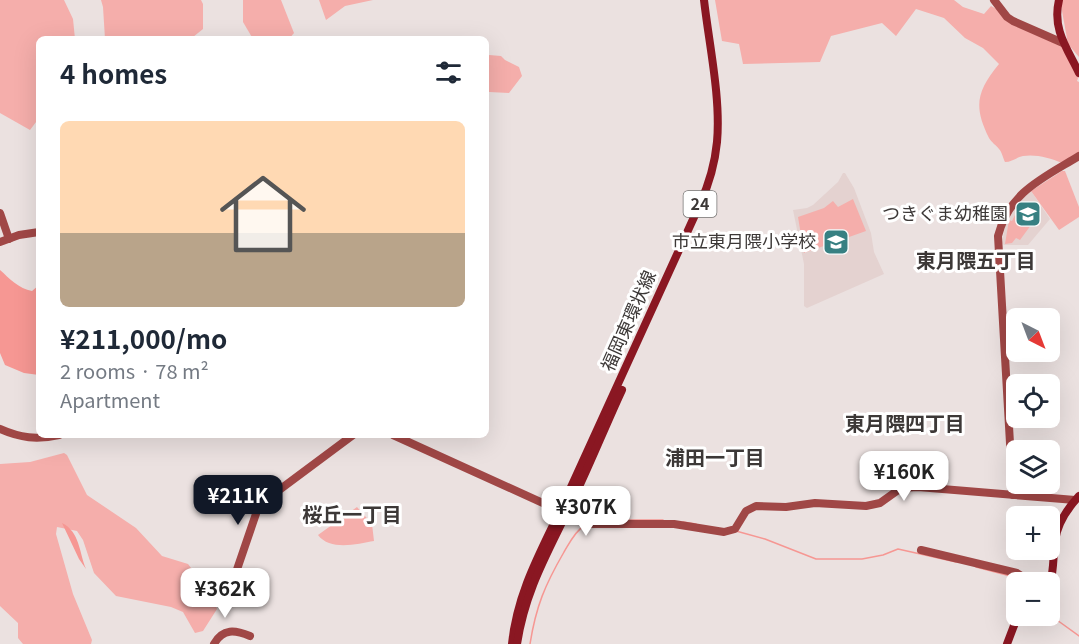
<!DOCTYPE html>
<html lang="en">
<head>
<meta charset="utf-8">
<style>
  body { margin:0; font-family:Georgia,"Noto Sans JP",serif; background:#f2f2f3; color:#1f2937; height:100vh; display:flex; flex-direction:column; font-size:22px; white-space:nowrap }
  * { box-sizing:border-box; margin:0 }
  p { font-size:20px; color:#747a83 }
  .icon { flex:none; width:33px; height:33px; fill:none; stroke:currentColor; stroke-width:2; stroke-linecap:round; stroke-linejoin:round }
  .map { position:relative; flex:1; overflow:hidden }
  .panel { position:absolute; left:36px; top:36px; width:453px; height:402px; display:flex; flex-direction:column; background:#fff; border-radius:9px; box-shadow:0 6px 24px #0002 }
  .panel>* { flex:none }
  .needle { width:39px; rotate:138deg }
  .controls { position:absolute; left:1006px; top:308px; display:grid; gap:12px }
  .controls a { display:grid; place-items:center; width:54px; height:54px; border-radius:9px; background:#fff; box-shadow:0 6px 24px #0002; font-size:30px }
  .price { position:absolute; translate:-50% -51px; padding:0 14px; border-radius:12px; background:#fff; color:#222; font-size:20px; line-height:39px; filter:drop-shadow(0 2px 3px #0008) }
  .price::after { content:''; position:absolute; left:50%; top:36px; width:18px; height:14px; margin-left:-9px; background:inherit; clip-path:polygon(0 0,100% 0,50% 100%) }
  .price.current { background:#111827; color:#fff }
  ul { padding:0; list-style:none }
  li { display:grid; align-content:center; gap:12px; height:318px; padding:0 24px }
  li span { display:grid; place-items:center; height:186px; border-radius:9px; color:#555 }
  li>.icon { margin-inline-start:auto }
  span .icon { width:108px; height:108px; fill:#fffc; stroke-width:1 }
  li b { font-size:26px }
  h2 { display:flex; justify-content:space-between; align-items:center; height:72px; padding:0 24px; font-size:26px }
  .map>svg:first-child { display:block }
  .built { fill:#e4d2d0 }
  .green { fill:#f5aeab }
  .water { fill:#f69793 }
  .lines { fill:none; stroke-linecap:round; stroke-linejoin:round }
  .stream { stroke:#f69793; stroke-width:1.5 }
  .secondary { stroke:#a04746; stroke-width:8 }
  .primary { stroke:#8a1722; stroke-width:8 }
  .labels { text-anchor:middle; stroke-width:6; stroke-linejoin:round; paint-order:stroke }
  .shield { fill:#fff; stroke:#767473; stroke-width:1.5 }
  .shield-label { font-size:16px; font-weight:bold; fill:#3c3837 }
  .poi-label { font-size:18px; fill:#3c3837; stroke:#fff; text-anchor:end }
  .street-label { font-size:18px; fill:#3c3837; stroke:#fff }
  .neighbourhood-label { font-size:20px; font-weight:bold; fill:#3c3837; stroke:#fff }
</style>
</head>
<body>
<div class="map">
<svg width="1079" height="644" viewBox="0 0 1079 644">
  <rect width="100%" height="100%" fill="#ebe1e0"/>
  <g class="built">
    <path d="M843,173H845L854,188L871,233L874,252L884,274L807,308L804,306V264L793,210L807,208L813,205L838,182Z"/>
    <path d="M1031,191L1050,219L1028,245H1004L1002,243L1006,221L1017,202Z"/>
  </g>
  <g class="green">
    <path d="M0,0H64L73,19L75,39H39V118L30,130L0,113Z"/>
    <path d="M101,0H201L203,4V29L193,37L194,39H105L103,7Z"/>
    <path d="M243,0H281L294,33L289,39H253L243,22Z"/>
    <path d="M319,0H373L345,6L326,20Z"/>
    <path d="M715,0H954L963,7L984,14L991,6L1069,48L1079,75L1077,81L1079,82V154L1062,163C1050,158 1036,154 1023,156C1017,157 1012,162 1005,162C1003,158 1002,152 999,149C996,145 992,143 989,138C973,106 977,91 999,64L983,48L965,38L944,18L916,9L896,36L882,23L831,36L820,62L743,64L739,44L722,41Z"/>
    <path d="M1060,0H1079V57L1068,44Z"/>
    <path d="M489,55L501,56L505,60L519,67L522,76L509,93L489,92L486,93V65Z"/>
    <path d="M1062,171H1065L1079,207V217L1059,230L1031,191Z"/>
    <path d="M853,199L866,231L804,253L798,217L824,208L833,201L838,207Z"/>
    <path d="M1015,215L1020,218L1022,216L1031,225L1020,240L1016,238L1012,243L1005,244L1009,220L1012,221Z"/>
    <path d="M1028,314V318H1017V334L1008,335L1004,315Z"/>
    <path d="M64,453L67,455L87,495L136,528L162,556L188,564L210,593L217,609L203,631L195,633L183,612L171,607L116,596L94,573L83,540L77,531L57,527L56,534L73,594L92,640L91,644H23L18,638V623L0,606V464L30,462Z"/>
    <path d="M357,507L372,524L374,541C357,544 330,551 318,535Z"/>
  </g>
  <g class="water">
    <path d="M0,270C9,278 19,289 32,291L39,285V375L24,373L5,365L0,353Z"/>
    <path d="M62,523C80,532 79,552 86,569L79,559Z"/>
  </g>
  <g class="lines">
    <g class="stream">
      <path d="M617,520H663"/>
      <path d="M683,522L696,524"/>
      <path d="M736,531L765,539L816,559H862L883,555L898,549L956,562"/>
      <path d="M976,567L1018,578"/>
      <path d="M1050,615L1079,636"/>
      <path d="M530,644C536,606 545,585 564,552C569,544 575,531 584,526"/>
    </g>
    <g class="secondary">
      <path d="M994,0L1007,17L1013,21L1063,43"/>
      <path d="M0,213L9,239"/>
      <path d="M0,242L19,235L39,232"/>
      <path d="M0,429C20,438 37,440 59,435"/>
      <path d="M393,435L589,524H674L724,532L735,529L746,511L756,506L786,507L815,503L866,506L880,503L901,488L918,487L1075,500"/>
      <path d="M1013,495L998,236C1009,192 1043,178 1079,156"/>
      <path d="M921,550L1017,573L1031,582"/>
      <path d="M231,587L259,505L353,435"/>
      <path d="M214,644C223,628 235,630 250,636"/>
    </g>
    <g class="primary">
      <path d="M1059,0C1052,29 1067,48 1079,73"/>
      <path d="M1050,584C1054,570 1053,556 1055,541C1057,524 1067,509 1079,496"/>
      <path d="M512,644C518,585 548,540 571,487C614,392 657,298 700,204C709,184 715,163 717,142C721,98 709,44 704,0"/>
      <path d="M517,644C525,591 547,554 569,508C588,469 604,429 622,390"/>
      <path d="M1007,644L1015,623L1021,615"/>
    </g>
  </g>
  <defs>
    <g id="school-square" transform="scale(1.35)"><rect x="-9" y="-9" width="18" height="18" rx="4" fill="#378082" stroke="#fff"/><path d="M0-5L7-2L0 1L-7-2ZM-4 1L0 2.5L4 1V4Q0 6-4 4Z" fill="#fff"/></g>
  </defs>
  <g fill-rule="evenodd">
    <use href="#school-square" x="1028" y="214"/>
    <use href="#school-square" x="836" y="242"/>
  </g>
  <g class="labels">
    <rect class="shield" x="683.5" y="191" width="33" height="26" rx="4.5"/>
    <g class="shield-label">
      <text x="700" y="210">24</text>
    </g>
    <g class="poi-label">
      <text x="1008" y="220">つきぐま幼稚園</text>
      <text x="816" y="248">市立東月隈小学校</text>
    </g>
    <g class="street-label">
      <text transform="translate(629 321) rotate(-66)" y="6">福岡東環状線</text>
    </g>
    <g class="neighbourhood-label">
      <text x="976" y="268">東月隈五丁目</text>
      <text x="905" y="431">東月隈四丁目</text>
      <text x="715" y="465">浦田一丁目</text>
      <text x="352" y="522">桜丘一丁目</text>
    </g>
  </g>
</svg>
<div class="controls">
<a><svg class="needle" viewBox="-14 -14 28 28"><path d="M0-13l5 13h-10z" fill="#e53935"/><path d="M0 13l5-13h-10z" fill="#747a83"/></svg></a>
<a><svg class="icon" aria-label="locate" viewBox="0 0 24 24"><circle cx="12" cy="12" r="6"/><path d="M12 2v4M12 18v4M2 12h4M18 12h4"/></svg></a>
<a><svg class="icon" aria-label="layers" viewBox="0 0 24 24"><path d="M12 4l9 5-9 5-9-5zM3 14l9 5 9-5"/></svg></a>
<a>+</a>
<a>−</a>
</div>
<b class="price" style="left:904px;top:502px">¥160K</b>
<b class="price current" style="left:238px;top:526px">¥211K</b>
<b class="price" style="left:586px;top:537px">¥307K</b>
<b class="price" style="left:225px;top:619px">¥362K</b>
<section class="panel">
<h2>4 homes<svg class="icon" aria-label="filters" viewBox="0 0 24 24"><path d="M4 7h16M4 17h16"/><circle cx="9" cy="7" r="2"/><circle cx="15" cy="17" r="2"/></svg></h2>
<ul>
<li><span style="background:linear-gradient(#ffd9b3 60%,#b9a48a 0)"><svg class="icon" aria-label="home" viewBox="0 0 24 24"><path d="M3 11l9-7 9 7M6 9v11h12V9"/></svg></span><div><b>¥211,000/mo</b><p>2 rooms · 78 m²</p><p>Apartment</p></div></li>
</ul>
</section>
</div>
</body>
</html>
